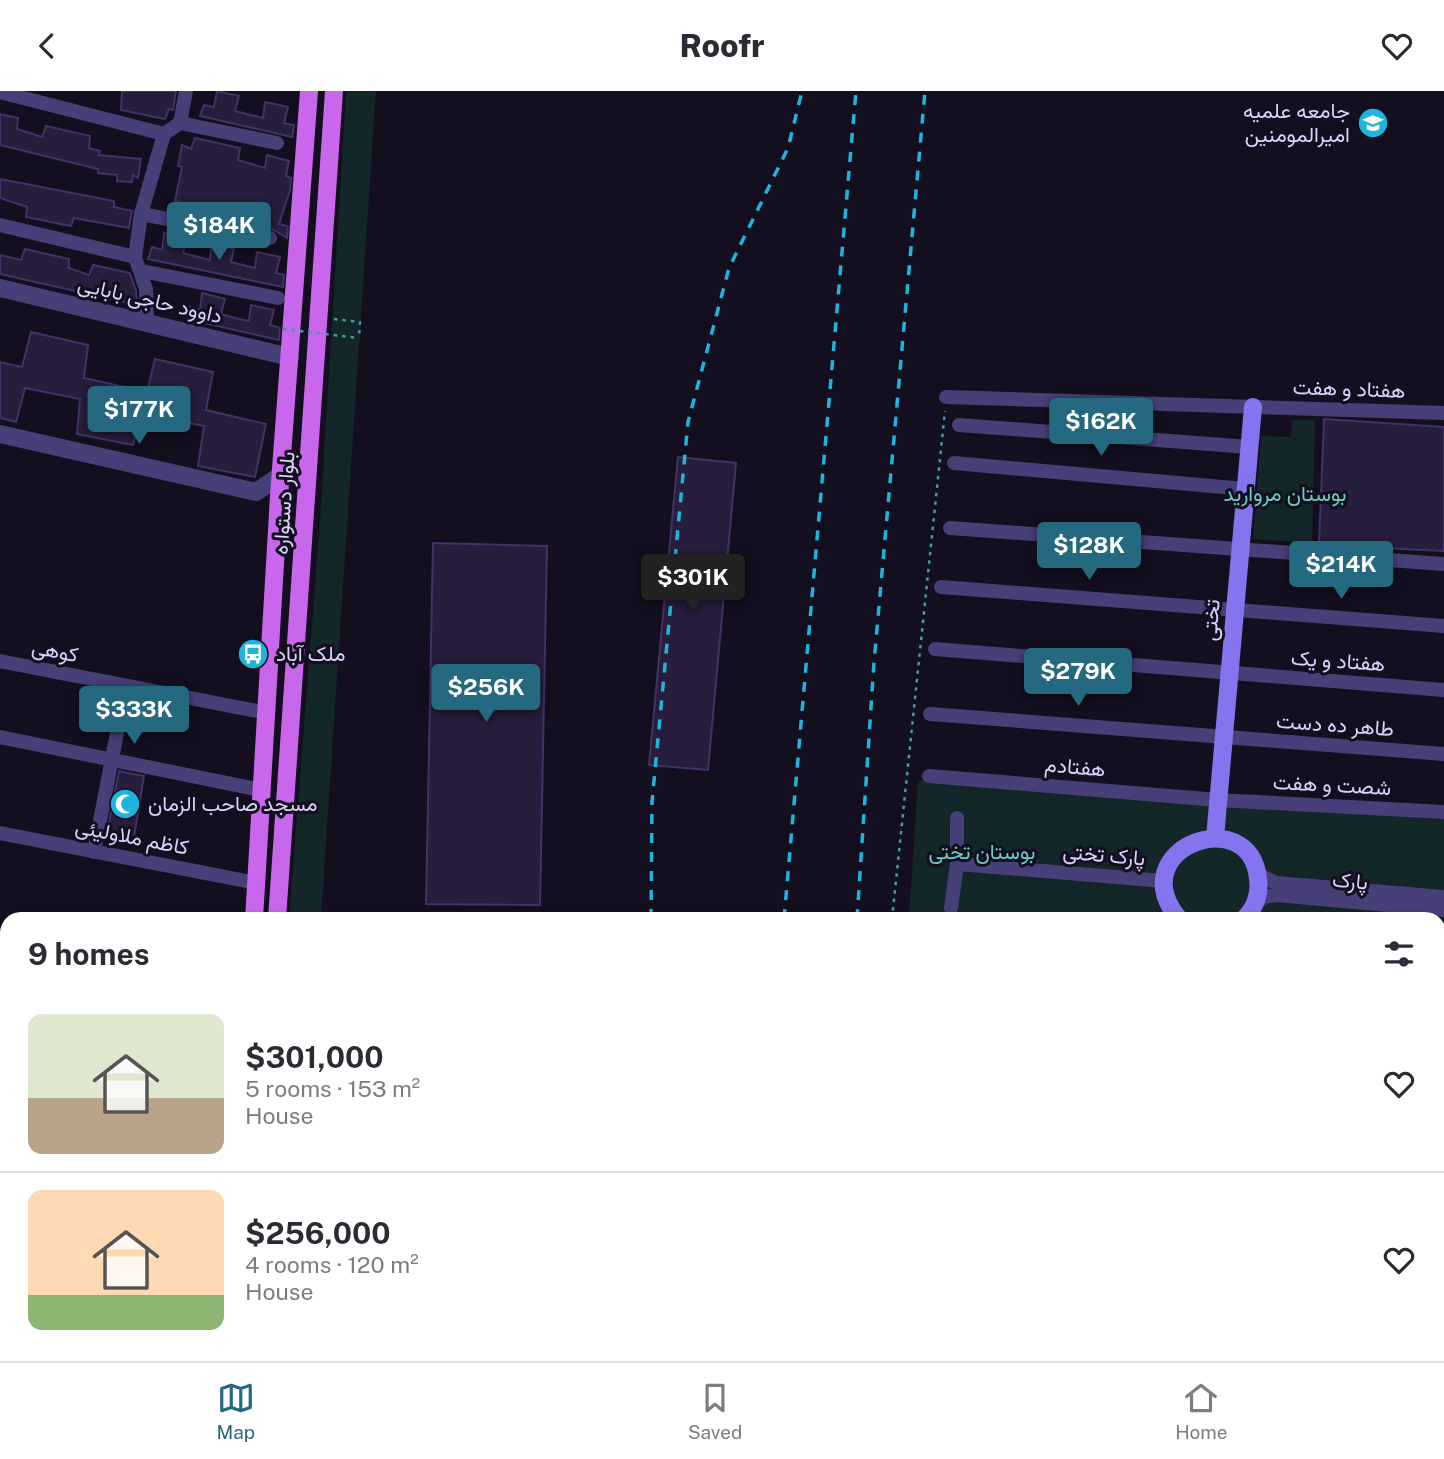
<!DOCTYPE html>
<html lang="en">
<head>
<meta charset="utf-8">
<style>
  body { margin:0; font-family:"Public Sans",Vazirmatn,sans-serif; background:#f2f2f3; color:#2b2b33; height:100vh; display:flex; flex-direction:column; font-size:26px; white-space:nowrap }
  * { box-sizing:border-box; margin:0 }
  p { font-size:23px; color:#7c7c81 }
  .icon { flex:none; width:38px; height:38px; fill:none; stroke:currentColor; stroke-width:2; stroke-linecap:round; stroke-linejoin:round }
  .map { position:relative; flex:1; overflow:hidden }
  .details { position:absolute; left:0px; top:821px; width:1446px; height:450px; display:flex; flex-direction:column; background:#fff; border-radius:21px 21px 0 0; box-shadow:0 2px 5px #0004 }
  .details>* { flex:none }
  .price { position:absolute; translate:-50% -60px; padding:0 16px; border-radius:7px; background:#24697f; color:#fff; font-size:23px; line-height:46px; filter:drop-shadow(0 2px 4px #0008) }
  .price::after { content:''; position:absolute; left:50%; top:42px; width:21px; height:16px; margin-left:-10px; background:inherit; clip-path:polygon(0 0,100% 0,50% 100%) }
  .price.active { background:#222; color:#fff }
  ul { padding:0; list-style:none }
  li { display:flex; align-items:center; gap:21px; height:175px; padding:0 28px }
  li+li { border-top:2px solid #e1e1e2 }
  li span { display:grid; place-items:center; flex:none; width:196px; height:140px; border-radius:14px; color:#555 }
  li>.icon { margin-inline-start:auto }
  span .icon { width:84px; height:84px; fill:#fffc; stroke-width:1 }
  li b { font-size:30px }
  h2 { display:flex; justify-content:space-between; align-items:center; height:84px; padding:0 28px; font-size:30px }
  header { display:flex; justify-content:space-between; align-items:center; height:91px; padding:0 28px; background:#fff; font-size:32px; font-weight:800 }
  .menu { display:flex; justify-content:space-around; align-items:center; height:98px; border-top:2px solid #e1e1e2; background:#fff; font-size:19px; color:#7c7c81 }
  .menu a { display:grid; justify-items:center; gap:4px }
  .menu .active { color:#24697f }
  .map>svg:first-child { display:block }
  .green { fill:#132628 }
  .building { fill:#271d3d; stroke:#423266; stroke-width:2 }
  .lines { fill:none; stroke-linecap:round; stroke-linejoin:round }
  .path { stroke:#3c9fa4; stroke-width:2.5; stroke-dasharray:3.5 5; stroke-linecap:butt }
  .minor { stroke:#473f78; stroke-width:14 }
  .tertiary { stroke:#473f78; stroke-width:18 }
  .secondary { stroke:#8474ee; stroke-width:18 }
  .primary { stroke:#c866ec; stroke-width:18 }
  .rail { stroke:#1bb5dd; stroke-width:3.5; stroke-dasharray:10 9; stroke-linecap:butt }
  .path-bridge { stroke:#3c9fa4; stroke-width:2.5; stroke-dasharray:3.5 5; stroke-linecap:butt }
  .labels { text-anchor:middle; stroke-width:6; stroke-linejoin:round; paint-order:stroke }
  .poi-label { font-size:21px; fill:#dad2fa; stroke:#130f1e; text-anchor:start }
  .street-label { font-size:21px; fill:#dad2fa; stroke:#130f1e }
  .park-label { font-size:21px; fill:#67d0c1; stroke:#130f1e }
</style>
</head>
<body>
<header><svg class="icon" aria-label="back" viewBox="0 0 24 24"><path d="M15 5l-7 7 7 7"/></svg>Roofr<svg class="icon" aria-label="heart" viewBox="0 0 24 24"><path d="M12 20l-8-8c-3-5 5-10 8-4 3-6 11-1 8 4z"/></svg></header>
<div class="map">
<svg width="1444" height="1270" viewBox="0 0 1444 1270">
  <rect width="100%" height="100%" fill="#130f1e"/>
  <g class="green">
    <path d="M346,0H376L321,828H289L320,430Z"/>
    <path d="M1292,329H1315L1312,452L1253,448L1261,345L1291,346Z"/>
    <path d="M918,689L1444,727V887H1439L1438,828H909Z"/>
    <path d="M1438,966H1444V1034L1439,1033Z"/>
    <path d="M1439,1226L1444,1227V1270H1365L1366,1264H1438Z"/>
  </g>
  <g class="building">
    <path d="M122,0H176L173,19L169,18L165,28L121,19Z"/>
    <path d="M217,0L239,5L235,20L263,27L265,11L288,16L284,32L294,34L292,46L200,25L204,14L214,16Z"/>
    <path d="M0,23L18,27L17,38L42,46L46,35L90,45L89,57L100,60L99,64L141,68L138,87L133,84L132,91L117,90V84L98,82V78L0,54Z"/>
    <path d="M195,47L240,57L238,69L265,77L267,64L289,70L286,85L291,87L290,99L279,133L288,135L287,147L272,138L186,122V113L175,110L182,76L178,75L182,54L191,58Z"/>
    <path d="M0,88L114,110V116L132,120L129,137L74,127L71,135L26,126L27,116L0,107Z"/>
    <path d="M164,142L186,148L183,162L210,169L211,153L234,158L231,171L255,177L257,161L280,166L276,182L284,184L283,196L148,168L152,156L162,159Z"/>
    <path d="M25,158L69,168V177L89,184L93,174L130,182L136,200L137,214L0,183V164L21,169Z"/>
    <path d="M202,202L225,208L221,223L239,228L249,230L251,214L274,219L270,234L280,237L279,249L186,228L190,216L200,219Z"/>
    <path d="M31,241L88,254L84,287L147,301L155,268L213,281L206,319L266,333L255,386L198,375L204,335L142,322L133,354L77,343L80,308L25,297L16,331L0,327V271L22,276Z"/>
    <path d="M1324,328L1444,336V460L1319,454Z"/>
    <path d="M678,366L736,372L708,679L649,674Z"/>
    <path d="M433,452L547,455L540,814L426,813Z"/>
    <path d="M119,680L144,685L133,752L106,748Z"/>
  </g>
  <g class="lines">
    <g class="path">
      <path d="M334,228L360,231L359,247"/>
      <path d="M892,828L945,320"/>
      <path d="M0,1228H7"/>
      <path d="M852,1270L853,1264"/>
    </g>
    <g class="minor">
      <path d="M0,1L164,43"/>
      <path d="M180,32L277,52"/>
      <path d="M141,123L270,147"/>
      <path d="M0,134L135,166"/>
      <path d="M142,180L278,207"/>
      <path d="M147,231L146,198L135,166L141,123L164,43L180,32L186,0"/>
      <path d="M946,306L1444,322"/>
      <path d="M959,334L1249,356"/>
      <path d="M954,372L1245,398"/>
      <path d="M950,437L1444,473"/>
      <path d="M941,496L1444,535"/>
      <path d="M935,558L1444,599"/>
      <path d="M0,570L267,622"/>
      <path d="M930,623L1444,663"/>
      <path d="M0,646L261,699"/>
      <path d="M929,685L1218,709L1444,721"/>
      <path d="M0,742L256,792"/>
      <path d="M94,761L126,595"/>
      <path d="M957,773L1164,790"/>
      <path d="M1258,783L1276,792L1444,806"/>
      <path d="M1255,812L1265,806L1276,804L1444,819"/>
      <path d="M951,817L957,773V727"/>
      <path d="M1438,897L1444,898"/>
      <path d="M0,941L7,942"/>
      <path d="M1438,960L1444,961"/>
      <path d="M0,999H7"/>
      <path d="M1438,1040L1444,1041"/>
      <path d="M0,1068H7"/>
      <path d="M1438,1087H1444"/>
      <path d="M0,1129H7"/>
      <path d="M1438,1149H1444"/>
      <path d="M0,1179L7,1180"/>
      <path d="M1438,1210H1444"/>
      <path d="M7,1264V1268L51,1270"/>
      <path d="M1289,1264L1358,1269"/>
    </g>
    <g class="tertiary">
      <path d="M0,197L290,266"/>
      <path d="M0,343L256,401L281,384"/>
      <path d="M0,851L7,853"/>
      <path d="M0,874L7,876"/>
    </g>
    <g class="secondary">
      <path d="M1215,747L1253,316"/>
      <path d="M1179,828C1120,757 1251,710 1258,788C1260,803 1255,817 1244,828"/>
      <path d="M1169,1270L1170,1264"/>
    </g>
    <g class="primary">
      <path d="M254,828L279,405L309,0"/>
      <path d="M277,828L334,0"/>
      <path d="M224,1270L225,1264"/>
      <path d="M249,1270L250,1264"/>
    </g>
    <g class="rail">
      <path d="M651,828L652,711L688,331L729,177L788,57L802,0"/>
      <path d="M784,828L856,0"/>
      <path d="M857,828L874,571L925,0"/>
      <path d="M735,1264L736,1270"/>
      <path d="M754,1270V1264"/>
      <path d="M822,1270L823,1264"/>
    </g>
    <path class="path-bridge" d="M283,238L359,247"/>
  </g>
  <defs>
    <g id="university-disc" transform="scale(1.575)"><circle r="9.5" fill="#1bb5dd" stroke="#130f1e"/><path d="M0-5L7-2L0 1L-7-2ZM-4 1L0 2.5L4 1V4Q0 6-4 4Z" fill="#fff"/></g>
    <g id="bus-disc" transform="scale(1.575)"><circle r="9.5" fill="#1bb5dd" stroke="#130f1e"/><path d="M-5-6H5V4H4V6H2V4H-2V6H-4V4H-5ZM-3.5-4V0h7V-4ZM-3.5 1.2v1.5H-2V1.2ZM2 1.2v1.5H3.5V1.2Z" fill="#fff"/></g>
    <g id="mosque-disc" transform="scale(1.575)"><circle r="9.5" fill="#1bb5dd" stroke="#130f1e"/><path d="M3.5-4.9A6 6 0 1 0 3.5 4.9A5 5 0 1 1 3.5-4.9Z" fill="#fff"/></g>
  </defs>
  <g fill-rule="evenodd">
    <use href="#university-disc" x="1373" y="32"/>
    <use href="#bus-disc" x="253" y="563"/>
    <use href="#mosque-disc" x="125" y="713"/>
  </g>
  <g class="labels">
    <g class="poi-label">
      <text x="1350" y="27" text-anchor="end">جامعه علمیه<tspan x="1350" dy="24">امیرالمومنین</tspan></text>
      <text x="276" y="570">ملک آباد</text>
      <text x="148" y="720">مسجد صاحب الزمان</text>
    </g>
    <g class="street-label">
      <text transform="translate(150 209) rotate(13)" y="7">داوود حاجی بابایی</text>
      <text transform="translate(1349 298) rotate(2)" y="7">هفتاد و هفت</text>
      <text transform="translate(284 412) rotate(-86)" y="7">بلوار دستواره</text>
      <text transform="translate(1211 529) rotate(-85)" y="7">تختی</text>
      <text transform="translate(55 560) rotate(11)" y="7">کوهی</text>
      <text transform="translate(1338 570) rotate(4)" y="7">هفتاد و یک</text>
      <text transform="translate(1335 634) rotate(4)" y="7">طاهر ده دست</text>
      <text transform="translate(1075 676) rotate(5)" y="7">هفتادم</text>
      <text transform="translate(1332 694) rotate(3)" y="7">شصت و هفت</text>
      <text transform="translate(132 746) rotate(11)" y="7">کاظم ملاولیئی</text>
      <text transform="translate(1104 764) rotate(5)" y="7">پارک تختی</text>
      <text transform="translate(1350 790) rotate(5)" y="7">پارک</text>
    </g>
    <g class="park-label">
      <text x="1285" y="410">بوستان مروارید</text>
      <text x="982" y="768">بوستان تختی</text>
    </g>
  </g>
</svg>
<b class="price" style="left:219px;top:171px">$184K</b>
<b class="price" style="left:139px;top:355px">$177K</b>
<b class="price" style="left:1101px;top:367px">$162K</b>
<b class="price" style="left:1089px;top:491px">$128K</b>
<b class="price" style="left:1341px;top:510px">$214K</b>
<b class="price active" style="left:693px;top:523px">$301K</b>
<b class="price" style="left:1078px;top:617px">$279K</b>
<b class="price" style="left:486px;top:633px">$256K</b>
<b class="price" style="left:134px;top:655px">$333K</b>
<section class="details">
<h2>9 homes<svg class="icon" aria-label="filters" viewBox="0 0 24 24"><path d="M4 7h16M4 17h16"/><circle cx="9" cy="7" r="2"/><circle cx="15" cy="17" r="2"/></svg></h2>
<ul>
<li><span style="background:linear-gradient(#dfe7d0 60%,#b9a48a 0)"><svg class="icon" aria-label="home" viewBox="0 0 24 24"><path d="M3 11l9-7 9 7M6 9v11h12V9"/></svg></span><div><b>$301,000</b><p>5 rooms · 153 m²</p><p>House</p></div><svg class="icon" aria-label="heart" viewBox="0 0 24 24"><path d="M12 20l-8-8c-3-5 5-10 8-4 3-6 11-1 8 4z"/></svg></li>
<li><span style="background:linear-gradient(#ffd9b3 75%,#8fb573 0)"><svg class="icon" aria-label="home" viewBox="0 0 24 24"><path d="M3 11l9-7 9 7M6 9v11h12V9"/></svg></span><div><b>$256,000</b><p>4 rooms · 120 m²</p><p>House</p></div><svg class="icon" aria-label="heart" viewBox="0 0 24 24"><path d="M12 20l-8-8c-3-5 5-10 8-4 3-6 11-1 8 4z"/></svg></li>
</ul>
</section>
</div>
<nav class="menu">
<a class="active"><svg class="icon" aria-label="map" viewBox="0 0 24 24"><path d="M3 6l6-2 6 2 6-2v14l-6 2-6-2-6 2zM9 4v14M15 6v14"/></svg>Map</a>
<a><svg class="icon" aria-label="saved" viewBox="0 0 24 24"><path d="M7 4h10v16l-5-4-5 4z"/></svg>Saved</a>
<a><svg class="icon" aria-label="home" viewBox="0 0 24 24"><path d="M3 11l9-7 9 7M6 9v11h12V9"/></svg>Home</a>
</nav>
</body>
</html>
